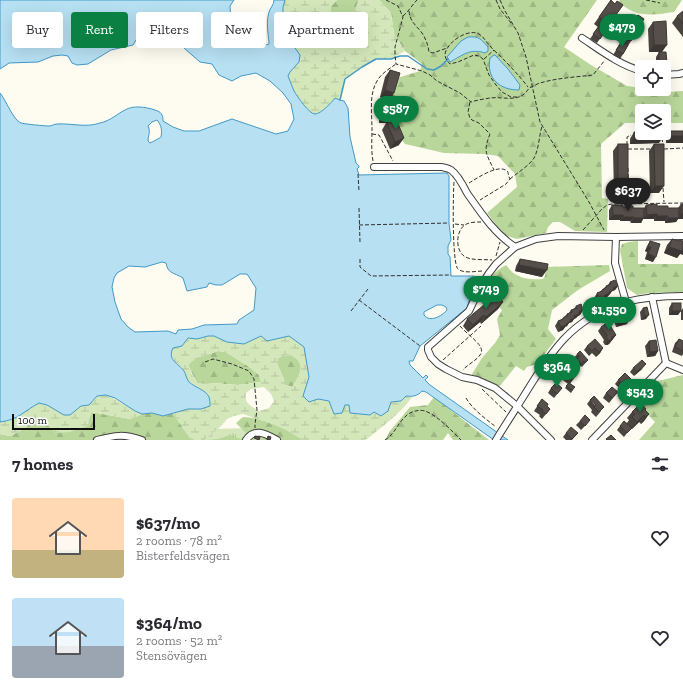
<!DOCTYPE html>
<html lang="en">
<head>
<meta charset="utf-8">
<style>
  body { margin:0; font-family:"Zilla Slab",serif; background:#f7f7f7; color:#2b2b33; height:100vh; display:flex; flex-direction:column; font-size:15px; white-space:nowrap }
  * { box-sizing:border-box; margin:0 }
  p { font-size:13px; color:#7c7c81 }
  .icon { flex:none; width:22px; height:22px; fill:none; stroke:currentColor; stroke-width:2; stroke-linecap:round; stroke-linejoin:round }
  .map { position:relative; height:440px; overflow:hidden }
  .drawer { display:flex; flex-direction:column; background:#fff; flex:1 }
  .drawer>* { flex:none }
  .top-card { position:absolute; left:12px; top:12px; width:400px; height:36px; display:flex; gap:8px }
  .fabs { position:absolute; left:635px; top:60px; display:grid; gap:8px }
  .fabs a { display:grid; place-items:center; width:36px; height:36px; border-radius:4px; background:#fff; box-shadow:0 4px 16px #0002; font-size:20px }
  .scale { position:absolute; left:12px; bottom:10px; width:83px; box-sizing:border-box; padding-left:4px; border:2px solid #0e0e0e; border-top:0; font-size:11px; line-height:14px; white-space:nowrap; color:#0e0e0e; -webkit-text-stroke:3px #fff; paint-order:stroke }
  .price { position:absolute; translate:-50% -34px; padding:0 9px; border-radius:14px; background:#0b8043; color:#fff; font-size:13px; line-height:26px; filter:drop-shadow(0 1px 2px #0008) }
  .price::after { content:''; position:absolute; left:50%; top:24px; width:12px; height:9px; margin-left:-6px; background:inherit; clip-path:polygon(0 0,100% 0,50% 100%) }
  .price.on { background:#222; color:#fff }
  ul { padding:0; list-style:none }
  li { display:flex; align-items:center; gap:12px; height:100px; padding:0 12px }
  li span { display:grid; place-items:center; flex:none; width:112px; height:80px; border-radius:4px; color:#555 }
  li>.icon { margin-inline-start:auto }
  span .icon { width:48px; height:48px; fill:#fffc; stroke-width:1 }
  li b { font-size:17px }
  h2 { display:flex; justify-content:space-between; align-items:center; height:48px; padding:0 12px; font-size:17px }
  .chip { padding:0 14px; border-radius:4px; background:#fff; box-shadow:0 4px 16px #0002; font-size:14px; line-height:36px }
  .chip.on { background:#0b8043; color:#fff }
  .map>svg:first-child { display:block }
  .grass { fill:url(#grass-tufts) }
  .forest { fill:url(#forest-firs); fill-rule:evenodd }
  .wetland { fill:url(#wetland-marsh); fill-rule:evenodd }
  .water { fill:#b7e0f3; stroke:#4299c7; fill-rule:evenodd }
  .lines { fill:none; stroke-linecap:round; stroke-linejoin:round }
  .stream { stroke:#4299c7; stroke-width:1.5 }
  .minor-casing { stroke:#414141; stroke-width:8 }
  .path { stroke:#303030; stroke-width:1; stroke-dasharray:4 2; stroke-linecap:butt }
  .minor { stroke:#fff; stroke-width:6 }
  .wall { fill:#4a4440 }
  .shaded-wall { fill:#3c3734 }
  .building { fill:#564f4b; stroke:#3c3734 }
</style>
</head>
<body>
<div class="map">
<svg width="683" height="440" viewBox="0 0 683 440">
  <defs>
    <pattern id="grass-tufts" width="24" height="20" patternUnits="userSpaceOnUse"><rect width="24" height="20" fill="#d4e7bb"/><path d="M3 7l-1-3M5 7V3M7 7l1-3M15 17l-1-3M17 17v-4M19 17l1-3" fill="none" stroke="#b5c5a0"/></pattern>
    <pattern id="forest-firs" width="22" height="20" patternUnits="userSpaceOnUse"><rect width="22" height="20" fill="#b9d79b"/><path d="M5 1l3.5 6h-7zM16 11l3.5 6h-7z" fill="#9eb784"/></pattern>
    <pattern id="wetland-marsh" width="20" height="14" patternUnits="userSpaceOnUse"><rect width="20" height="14" fill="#d4e7bb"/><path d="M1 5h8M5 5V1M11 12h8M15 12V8" fill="none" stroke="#b5c5a0"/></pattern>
  </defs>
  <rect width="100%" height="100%" fill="#fefbf0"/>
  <path class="grass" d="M249,428L282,440H89L107,432Z"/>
  <g class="forest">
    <path d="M337,0H359L355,10L343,20L333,18L331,13V6Z"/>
    <path d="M378,0H597L564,47L591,65L627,86L642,88V89H649L666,92L683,91V123H664V111H642V123H625L601,144L602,198L608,199L607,232L575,231L560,222H553L548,227L546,233L517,239L504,235L487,213L517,187L515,174L498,156L485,154L444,153L405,144L396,132L392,119L390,101L397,78L420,71L422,64L405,51L394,34L391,13L380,1ZM488,47L485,53C470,48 463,55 450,62L447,57L454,50Z"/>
    <path d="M620,0H682L674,12C660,14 646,17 632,11C627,9 623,5 618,2Z"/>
    <path d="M638,241V264H683V292L650,293L637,295L627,288L620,250L622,244L629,242Z"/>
    <path d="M506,265C509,268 511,272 515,274C522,279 535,280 543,279L545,276L546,267L609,265L610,271L578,290L552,310L548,329L556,339L537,364L527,367L524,371L516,366L499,387L485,380L473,378L472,374L482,358L495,343L500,335L497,319L502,310L484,292C487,278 494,272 506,265Z"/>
    <path d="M218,351L226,352L251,368L259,375L261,382L238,385L212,383H197L188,365L197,357L203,356Z"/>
    <path d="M291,355C308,364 299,375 293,387L285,385V381L278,366V358L283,356Z"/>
    <path d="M683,375V440H639L655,422L636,403L658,381Z"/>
    <path d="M434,397L489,440H453L448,433L443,440H385L390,431L410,407L428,405Z"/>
    <path d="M91,412L131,419L142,414L152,413L163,416L172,413L175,416L189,437L195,440H0V434L10,436L24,429L36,419L44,421L56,433L89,419Z"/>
    <path d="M243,417C264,418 285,428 303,440H207L218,439L230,435L241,439L246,433L236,423Z"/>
  </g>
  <g class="wetland">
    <path d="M285,0H337L331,6V13L333,18L343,20L355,10L359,0H378L380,1L391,13L394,34L405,51L391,59H376L362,67L345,79L340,100L335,98C332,102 321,114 315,114C309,114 297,96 294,91C292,86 290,81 288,76L290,72L294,68L290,42C283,39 283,36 285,29L280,24L283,19V7Z"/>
    <path d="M208,336H214L227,342L244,344L261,336L267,341L289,336L304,347L309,377L303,396L349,405L374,412L388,411L391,402L401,401L406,396L412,397C400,414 383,426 367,439L364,440H303L283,428L243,414L234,416L227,419L220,427L204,440H195L189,437L175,416L172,413L188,409H201L199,388C194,385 189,383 187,378C185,376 185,374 184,372C180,363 166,360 173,348L182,346L188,338L197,339ZM218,351L226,352L251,368L259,375L261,382L238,385L212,383H197L192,374L188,365L197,357L203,356ZM291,355C308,364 299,375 292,387L285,385V381L278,366V358L283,356ZM264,387L271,394L274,401L269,408L259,411C251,406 244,404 246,393L251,389Z"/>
    <path d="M106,395C119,400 129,409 142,414L131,419L92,412L89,419L88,426L70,432L56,433L44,421L36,419L24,429L10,436L0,434V422L9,421L39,403L47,405L64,415H70L81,406L89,405L97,396Z"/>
  </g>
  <g class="water">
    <path d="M0,0H234L230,6L231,22L241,35L244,38L254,41C259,49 261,46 269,44V42C268,32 266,23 269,12C270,8 274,5 274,0H285L283,7V19L280,24L285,29L286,31L284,34L286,40L293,45L300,55L299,62L290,72L288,76C290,81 292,86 294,91C297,96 309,114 315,114C321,114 332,102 335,98L340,100L344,101L348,108L350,137L356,163L359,166V167L357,169L359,175L447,173L449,176V223L451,240L448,246V254L450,257L451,276H474L475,281L467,308L420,346L413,361H409L410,365L423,378L426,375L428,377L425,380L430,385L508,440H494L426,392L422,391C418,396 412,397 406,396L401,401L391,402L388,411L381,416L374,412L370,415L350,413L349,405H345L342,413L334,414L329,401L318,399L309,402L303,396L309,377L304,347L289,336L267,341L261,336L244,344L227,342L214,336H208L197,339L188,338L182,346L173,348C167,360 178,363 184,371C186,374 186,378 189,382C194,387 206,390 209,397C210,399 210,404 210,406L201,409H188L163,416L152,413L142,414L135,411L115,398L106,395L97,396L89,405L81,406L70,415H64L47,405L39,403C24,411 18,420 0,422V93C6,100 13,120 21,123C24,124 45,126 49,126C52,126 54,124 57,124C71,123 86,128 100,123C110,121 117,114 125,110C133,105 146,107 155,110C161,112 163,114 163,121L173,127L184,131H199L232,119L276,134L288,131L294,119L291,104L283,93L270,81L256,73L241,76L232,81L219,75L212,64L200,62L185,49L173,30L165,24L148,25L138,37L133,45L111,50L88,64L77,65L72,63L68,56L62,55L53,56L38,62L9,63L0,69ZM157,120C162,126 162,131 161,137C160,138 152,142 150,143L148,141C148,135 151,132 148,126L152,122ZM162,262L166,263C168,274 173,272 183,278L187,291L207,287L209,283L216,285H222L240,274H247L256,288L254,310L239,320L237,324L204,325L192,329L178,330L176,334L168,331L135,332L128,327L121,319L115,302L112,287L114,278L117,273L129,266L145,267ZM437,305H442L446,307L447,310C442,316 430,323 424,315V312Z"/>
    <path d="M468,37C479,36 481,39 488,47V51L485,53C470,48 463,55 450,62L447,57L461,41Z"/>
    <path d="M494,55H495L508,69L520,85L519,90C500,90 486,79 490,58Z"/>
  </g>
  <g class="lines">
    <path class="stream" d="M340,100L345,79L362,67L376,59H391L400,56H408L427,69L434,70L441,66L448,59"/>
    <g class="minor-casing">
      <g id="minor">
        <path d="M582,38C600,50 621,66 642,71"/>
        <path d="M664,75L679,74L683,73"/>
        <path d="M374,167H442C445,168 448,168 451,170C458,175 463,185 467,193C481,213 494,233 515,247"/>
        <path d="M652,297L666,363"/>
        <path d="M626,302L615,263L616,237L683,236"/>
        <path d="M666,363L683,370"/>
        <path d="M97,440C115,435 124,434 142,440"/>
        <path d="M246,440C255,427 266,434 277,440"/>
        <path d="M496,440C507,422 519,404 530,386C540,370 551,353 564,339C580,322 603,308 626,302C645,297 664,296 683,296"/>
        <path d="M551,440L517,406L495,388L477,380L462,377L446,369L438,364L431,357L428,350V347L469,311L482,284L489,273L496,264L515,247L536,239L558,236L616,237"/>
        <path d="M592,440L666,363"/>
      </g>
    </g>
    <g class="path">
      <path d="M386,0L398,6L403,17L395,47V55L396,64L422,71L430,75L437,81L460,93L471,102C477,100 484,99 490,98C504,96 520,104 529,88C533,87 536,84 540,83C557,78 576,77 593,75L605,60"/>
      <path d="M496,0L500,9L511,23"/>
      <path d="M500,0L505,11L518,33L526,57L540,122L589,202L604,230"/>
      <path d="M646,0L660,3"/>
      <path d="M409,11C410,22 416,25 422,33C426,39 428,45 429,52L433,53L447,48"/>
      <path d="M403,16C409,11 412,5 417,0"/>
      <path d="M484,59L494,50"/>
      <path d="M517,97H511L502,92L496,85L489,75L483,59L479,56L474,55L458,62L450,64C447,61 445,58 445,54C447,42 468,28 479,34C484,37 486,42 490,46C494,51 501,56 505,61C513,69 521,78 528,87"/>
      <path d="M470,102L468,112L470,118L472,120L479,123L490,134C483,152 486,153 494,170"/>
      <path d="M372,134L379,135L393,161"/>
      <path d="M662,138L663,145"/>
      <path d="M627,145V137L631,135"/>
      <path d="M628,149H651"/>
      <path d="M664,149L683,148"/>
      <path d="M373,161C371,151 372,139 372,129C372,114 369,96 376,83C380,74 389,69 396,64"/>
      <path d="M628,168L629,203"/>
      <path d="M358,174L359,191"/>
      <path d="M510,179C517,173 530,165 534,158C539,149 539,136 542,126"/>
      <path d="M454,182C453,194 452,264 458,269C464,274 476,271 483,271"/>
      <path d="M469,183C476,179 500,162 508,172C508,173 509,178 510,179L506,184L480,200"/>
      <path d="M663,188L664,202"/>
      <path d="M359,208L360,242"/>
      <path d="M481,222C476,222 469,222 465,225C456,230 455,250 464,256C471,261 483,259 492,260"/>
      <path d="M455,224L464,225"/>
      <path d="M359,225L449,223"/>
      <path d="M583,230L602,209L607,205L612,204L683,203"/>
      <path d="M496,256L500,242"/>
      <path d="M360,259V267L371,276L451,275"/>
      <path d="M359,300L420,346"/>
      <path d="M351,311L368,289"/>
      <path d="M460,326C465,332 476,340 480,346C482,349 482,353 480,355C476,361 468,364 463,370"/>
      <path d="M443,360L481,326"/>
      <path d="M205,362L213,359L232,364L249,371L254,379L257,410L255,424V428"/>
      <path d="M482,389L506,412"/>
      <path d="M466,398C473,410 486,419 496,427"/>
      <path d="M385,440C395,434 397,424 405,417C409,412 418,409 425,411C437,415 452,431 461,440"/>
    </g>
    <use href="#minor" class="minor"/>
  </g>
  <g class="wall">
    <path d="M611,0L615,4L623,5L597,43L590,39L598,27L594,24Z"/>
    <path d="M683,11V37L672,23L677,16Z"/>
    <path d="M631,15V41L620,59L613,55L621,42L616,40L627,22Z"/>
    <path d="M653,22L662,52H649L648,29Z"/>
    <path d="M659,52L667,63L664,67H656V57Z"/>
    <path d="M390,70L392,96L390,121L399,145L390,149L382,130L386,123H379V103L383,98L380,97L385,77Z"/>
    <path d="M670,131H683L666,143V138Z"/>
    <path d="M634,132L659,143L630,144V139Z"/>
    <path d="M618,144L628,186L623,193H614L613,151Z"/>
    <path d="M654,144L659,193H650L649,151Z"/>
    <path d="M681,204L683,219H678L676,222L665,223V221H654V219H643L641,223H631L630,221H620V220H609V210L612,205L633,208H644L646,205L668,208H678Z"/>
    <path d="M672,239L680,254L677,258L664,253L667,245Z"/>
    <path d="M650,241L653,262L645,259L647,252L645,251L647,246Z"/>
    <path d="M520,259L542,277L515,271L516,266Z"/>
    <path d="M610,282L618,286L615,290L612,291L610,294L606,298L603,299L602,302L597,304L594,298L597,293L600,292L606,286L608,285Z"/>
    <path d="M503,302L498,309L481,324L480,322L468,332L463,326L467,319Z"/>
    <path d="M672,303L678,315H669V308Z"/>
    <path d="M576,306L583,310L580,315L578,316L576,318L574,319L572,322L569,323L567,326L565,327L563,330L558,332L555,326L558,321L561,320L567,314L569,313L571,310L574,309Z"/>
    <path d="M643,308L646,319L641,320L640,312Z"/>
    <path d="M683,308V320H681V311Z"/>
    <path d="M617,316L627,324L616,327L614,321Z"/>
    <path d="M601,327L616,335L609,344L607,345H605L603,342L604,340L598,331Z"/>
    <path d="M679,339L683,341V354L682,356L672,352L675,343Z"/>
    <path d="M649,341L658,351L655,356L647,357L645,346Z"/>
    <path d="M587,346L603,348L600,353L596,357L592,353L589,356L584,350Z"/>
    <path d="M577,354L588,360L582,367L581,366L578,368L573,363L576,360L574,358Z"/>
    <path d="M633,368L642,369L634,376L630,372Z"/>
    <path d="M564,369L568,371L577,374L570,384L575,387L571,393L565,388L568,384L559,377Z"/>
    <path d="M631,379L627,383L621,390L615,384L618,380Z"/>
    <path d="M551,388H562L554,398L548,393Z"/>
    <path d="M618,392L609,403L603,398L606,393Z"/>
    <path d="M542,399L547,406L550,409L542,419L539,416L540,415L534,411Z"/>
    <path d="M590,400L601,411L596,417L591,412L592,410L587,404Z"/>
    <path d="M642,408L649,414L644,421L641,424L639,422L632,429L631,428L624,437L617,430L620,426L627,423L629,420L627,418L632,412Z"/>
    <path d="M580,421L587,424L581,430L576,425Z"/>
    <path d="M566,433H578L572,440H566L563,437Z"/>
  </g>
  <g class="shaded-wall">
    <path d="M654,45H667L662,52H649Z"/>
    <path d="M659,63H667L664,67H656Z"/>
    <path d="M385,90L394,93L390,100L384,96L383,98L380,97Z"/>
    <path d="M384,116H394L389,123H379Z"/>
    <path d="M664,136L659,143L630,144L634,137Z"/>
    <path d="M670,136H683V143H666Z"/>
    <path d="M404,138L399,145L390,149L395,142Z"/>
    <path d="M618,186H628L623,193H614Z"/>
    <path d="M655,186H664L659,193H650Z"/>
    <path d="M657,214L654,219H643L641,223H631L634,218H644L647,215Z"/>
    <path d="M681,214H683V219H678L676,222L665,223L668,218H679Z"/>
    <path d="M613,215H623L620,220H609Z"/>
    <path d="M657,216H668L665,221H654Z"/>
    <path d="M623,217H634L630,221H620Z"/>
    <path d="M648,247H651L647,252L645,251Z"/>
    <path d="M669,247H683V255L680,254L677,258L664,253Z"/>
    <path d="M648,254L656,257L653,262L645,259Z"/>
    <path d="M519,265L547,270L542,277L515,271Z"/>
    <path d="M618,286L615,290L612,291L610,294L606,298L603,299L602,302L597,304L600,299L613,288Z"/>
    <path d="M503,302L498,309L481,324L486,317Z"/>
    <path d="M583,310L580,315L578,316L576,318L574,319L572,322L569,323L567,326L565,327L563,330L558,332L561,327L574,316L579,312Z"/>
    <path d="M672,311H681L678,315H669Z"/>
    <path d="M484,315L480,322L468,332L473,325Z"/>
    <path d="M649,315L646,319L641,320L645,316Z"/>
    <path d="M630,319L627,324L616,327L619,323Z"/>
    <path d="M616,335L609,344L607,345H605L608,340Z"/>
    <path d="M603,348L600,353L596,357L599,352Z"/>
    <path d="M658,351L655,356L647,357L650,352Z"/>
    <path d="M646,364L642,369L634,376L637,372Z"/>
    <path d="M631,379L627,383L621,390L624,385Z"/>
    <path d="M649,414L644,421L641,424L645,417Z"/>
    <path d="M644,415L639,422L632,429L637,422Z"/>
  </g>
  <g class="building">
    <path d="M611,0L615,4L617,1L623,5L608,26L604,23L605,21L599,17Z"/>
    <path d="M683,11V24L677,16Z"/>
    <path d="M631,15L636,18L638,15L644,19L631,41L626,38L627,36L621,33Z"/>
    <path d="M666,21L667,45H654L653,22Z"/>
    <path d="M599,26L606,30L600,39L593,34Z"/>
    <path d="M622,41L628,45L623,54L616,50Z"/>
    <path d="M659,52H666L667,63H659Z"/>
    <path d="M390,70L400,73L394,93L385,90Z"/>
    <rect x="384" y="96" width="10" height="20"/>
    <path d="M396,119L404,138L395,142L387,123Z"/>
    <rect x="670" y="131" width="13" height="5"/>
    <path d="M634,132H642V133H664V136L634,137Z"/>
    <rect x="618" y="144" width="10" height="42"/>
    <path d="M654,144H664V186H655Z"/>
    <path d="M657,204V206H668V208H679V218H668V216H657V214L647,215L646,205Z"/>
    <rect x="681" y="204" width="2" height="10"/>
    <path d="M612,205H623V207L633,206V208H644V218H634V217H623V215H613Z"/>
    <path d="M672,239L679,241V240L683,241V247L682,251L669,247Z"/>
    <path d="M650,241L660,244L656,257L648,254L651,247H648Z"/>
    <path d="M520,259L548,264L547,270L519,265Z"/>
    <path d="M615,280L618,286L613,288L614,290L609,292V293L604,296L605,297L600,299L597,293L602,291V290L607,287L606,286L611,284L610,282Z"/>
    <path d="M497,294L503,302L486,317L484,315L473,325L467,319Z"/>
    <rect x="672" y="303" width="9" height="8"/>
    <path d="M581,304L583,310L579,312V314L574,316L575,318L570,320L571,321L566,324V325L561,327L558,321L563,319V318L568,315L567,314L572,312L571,310L577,308L576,306Z"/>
    <path d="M647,307L649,315L645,316L643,308Z"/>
    <path d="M628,313L630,319L619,323L617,316Z"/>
    <path d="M608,322L616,335L612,337V340L610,341L608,340L606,337L607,335L601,327Z"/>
    <path d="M595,339L603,348L599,352L595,348L592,351L587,346Z"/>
    <path d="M679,339L683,341V351L675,347Z"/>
    <path d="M656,340L658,351L650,352L649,341Z"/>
    <path d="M580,351L588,360L585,363L584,361L581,364L577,359L580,356L577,354Z"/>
    <path d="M642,360L646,364L637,372L633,368Z"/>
    <path d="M570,368L577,374L572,380L562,373L564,369L568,371Z"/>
    <path d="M625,373L631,379L624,385L618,380Z"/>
    <path d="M556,383L562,388L557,394L551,388Z"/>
    <path d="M569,383L575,387L572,390L566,386Z"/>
    <path d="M612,387L618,392L612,398L606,393Z"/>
    <path d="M594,396L604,407L599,412L594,407L596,405L590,400Z"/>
    <path d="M542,399L548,404L547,406L550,409L546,414L542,411L543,410L537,406Z"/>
    <path d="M639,405L642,408L643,406L646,409L645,410L649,414L645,417L644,415L637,422L632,417L635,414L632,412Z"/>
    <path d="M585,415L590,420L585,426L580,421Z"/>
    <path d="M624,421L632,428L627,433L620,426Z"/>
    <path d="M571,427L578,433L572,439L566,433Z"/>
    <path d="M611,435L616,440H607L606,439Z"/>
    <path d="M255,436L260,437L259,440L254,438Z"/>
    <path d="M268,436L271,437L270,440H267Z"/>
  </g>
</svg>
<div class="fabs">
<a><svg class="icon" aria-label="locate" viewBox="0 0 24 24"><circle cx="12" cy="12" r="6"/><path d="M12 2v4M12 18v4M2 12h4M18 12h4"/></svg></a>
<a><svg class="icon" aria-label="layers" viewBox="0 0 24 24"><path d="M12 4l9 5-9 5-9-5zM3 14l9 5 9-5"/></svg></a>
</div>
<div class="scale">100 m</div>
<b class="price" style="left:622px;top:48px">$479</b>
<b class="price" style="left:396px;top:130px">$587</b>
<b class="price on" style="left:628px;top:212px">$637</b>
<b class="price" style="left:486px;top:310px">$749</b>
<b class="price" style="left:609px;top:331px">$1,550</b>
<b class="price" style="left:557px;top:388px">$364</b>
<b class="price" style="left:640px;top:413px">$543</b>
<div class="top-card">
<a class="chip">Buy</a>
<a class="chip on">Rent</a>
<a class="chip">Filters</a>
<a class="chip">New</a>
<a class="chip">Apartment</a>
</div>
</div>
<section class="drawer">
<h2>7 homes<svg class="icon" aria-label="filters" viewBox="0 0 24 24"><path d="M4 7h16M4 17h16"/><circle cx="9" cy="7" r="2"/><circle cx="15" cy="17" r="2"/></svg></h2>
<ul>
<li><span style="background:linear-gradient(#ffd9b3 65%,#c2b280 0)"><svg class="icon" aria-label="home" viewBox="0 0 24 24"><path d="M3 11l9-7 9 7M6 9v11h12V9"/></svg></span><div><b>$637/mo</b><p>2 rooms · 78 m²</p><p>Bisterfeldsvägen</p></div><svg class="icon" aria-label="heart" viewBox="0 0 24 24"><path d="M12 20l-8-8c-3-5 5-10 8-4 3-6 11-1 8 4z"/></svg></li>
<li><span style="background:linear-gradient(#bfe0f5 60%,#9aa5b1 0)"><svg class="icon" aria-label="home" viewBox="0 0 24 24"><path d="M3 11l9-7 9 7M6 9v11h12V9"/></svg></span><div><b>$364/mo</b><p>2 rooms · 52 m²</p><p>Stensövägen</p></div><svg class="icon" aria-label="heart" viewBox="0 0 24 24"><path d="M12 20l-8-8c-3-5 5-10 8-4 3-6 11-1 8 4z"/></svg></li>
</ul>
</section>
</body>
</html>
